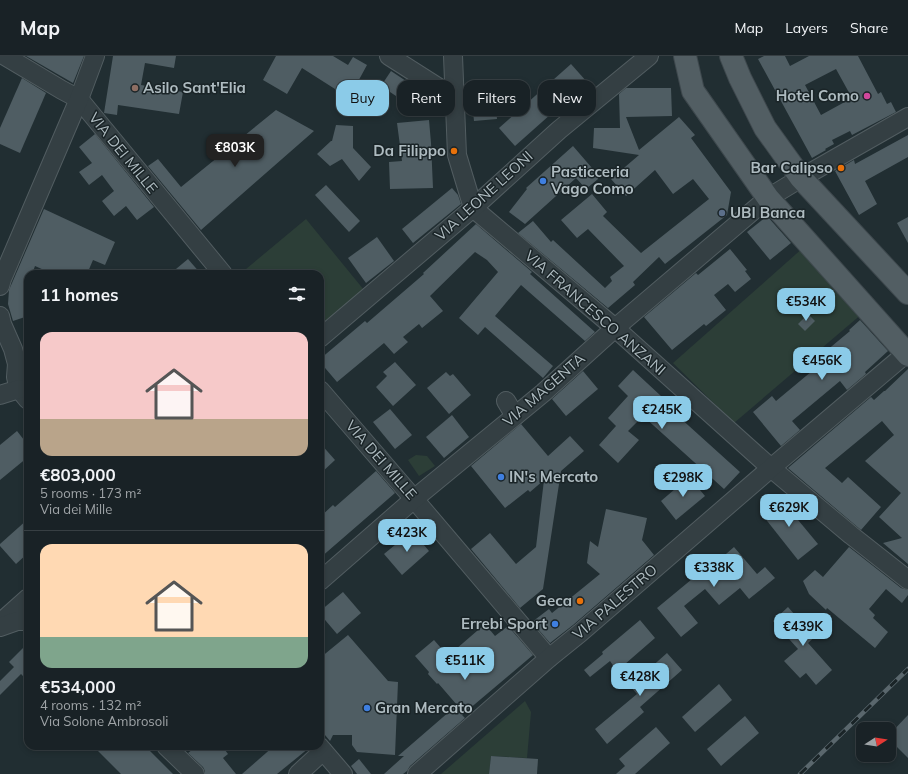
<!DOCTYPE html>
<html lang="en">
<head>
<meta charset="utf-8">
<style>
  body { margin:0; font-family:Mulish,sans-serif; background:#222a2e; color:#f1f3f6; height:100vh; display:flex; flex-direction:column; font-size:15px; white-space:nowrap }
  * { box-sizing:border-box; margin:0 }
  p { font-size:13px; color:#9fa4a7 }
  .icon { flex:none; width:22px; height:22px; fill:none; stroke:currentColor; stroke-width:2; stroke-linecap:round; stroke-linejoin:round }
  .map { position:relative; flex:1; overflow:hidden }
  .drawer { position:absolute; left:24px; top:214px; width:300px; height:480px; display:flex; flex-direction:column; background:#192226; border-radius:12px; box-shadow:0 2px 6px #0003,0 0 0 1px #373f43 }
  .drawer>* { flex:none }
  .banner { position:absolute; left:336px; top:24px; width:380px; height:36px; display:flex; gap:8px }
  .needle { width:26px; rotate:78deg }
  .controls { position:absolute; left:856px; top:666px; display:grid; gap:8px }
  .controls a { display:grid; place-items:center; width:40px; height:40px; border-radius:8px; background:#192226; box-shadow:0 2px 6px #0003,0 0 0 1px #373f43; font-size:20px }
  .price { position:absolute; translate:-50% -34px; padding:0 9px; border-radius:8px; background:#8bcbe8; color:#111; font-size:13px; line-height:26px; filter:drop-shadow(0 1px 2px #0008) }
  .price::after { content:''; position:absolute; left:50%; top:24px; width:12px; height:9px; margin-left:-6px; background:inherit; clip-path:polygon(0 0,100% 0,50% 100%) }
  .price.current { background:#222; color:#fff }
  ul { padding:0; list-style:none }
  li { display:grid; align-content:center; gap:8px; height:212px; padding:0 16px }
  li+li { border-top:1px solid #373f43 }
  li span { display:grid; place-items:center; height:124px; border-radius:12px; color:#555 }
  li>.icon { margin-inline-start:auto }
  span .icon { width:72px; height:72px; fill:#fffc; stroke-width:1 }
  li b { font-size:17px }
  h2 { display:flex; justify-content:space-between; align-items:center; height:48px; padding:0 16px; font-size:17px }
  .chip { padding:0 14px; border-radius:12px; background:#192226; box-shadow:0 2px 6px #0003,0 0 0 1px #373f43; font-size:14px; line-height:36px }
  .chip.current { background:#8bcbe8; color:#111 }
  header { display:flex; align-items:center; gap:24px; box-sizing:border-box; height:56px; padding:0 20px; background:#192226; border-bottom:1px solid #373f43 }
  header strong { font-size:19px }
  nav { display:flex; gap:22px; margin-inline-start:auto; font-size:14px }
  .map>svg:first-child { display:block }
  .green { fill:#2c3e37 }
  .building { fill:#4f5d63; fill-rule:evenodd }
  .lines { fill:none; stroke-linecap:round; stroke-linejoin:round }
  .minor-casing { stroke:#525d61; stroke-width:20 }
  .major-casing { stroke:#3e484d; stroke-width:24 }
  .minor { stroke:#343f43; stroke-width:18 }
  .major { stroke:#525e63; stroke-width:22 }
  .rail-casing { stroke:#5a676d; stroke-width:4.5 }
  .rail { stroke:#1a2427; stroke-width:3; stroke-dasharray:9; stroke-linecap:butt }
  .education-dot { fill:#8d6e63; stroke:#1a2427; stroke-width:1.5 }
  .hotel-dot { fill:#d1479c; stroke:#1a2427; stroke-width:1.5 }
  .food-dot { fill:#e8710a; stroke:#1a2427; stroke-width:1.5 }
  .shop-dot { fill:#3f7fe0; stroke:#1a2427; stroke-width:1.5 }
  .service-dot { fill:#5c6f8a; stroke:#1a2427; stroke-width:1.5 }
  .labels { text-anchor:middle; stroke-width:3; stroke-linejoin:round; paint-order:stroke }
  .poi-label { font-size:15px; font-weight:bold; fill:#aebbc0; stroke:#1a2427; text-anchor:start }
  .street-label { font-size:15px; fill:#aebbc0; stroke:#1a2427 }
</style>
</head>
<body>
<header>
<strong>Map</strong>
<nav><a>Map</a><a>Layers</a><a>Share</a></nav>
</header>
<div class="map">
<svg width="908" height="718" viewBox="0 0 908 718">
  <rect width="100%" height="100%" fill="#212e32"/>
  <g class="green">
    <path d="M306,163L364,234L320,272V218H240Z"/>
    <path d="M804,191L863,257L734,367L673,307Z"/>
    <path d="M416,399L427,400L435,410L419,420L408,404Z"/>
    <path d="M525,645L531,656L527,702L491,700L489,718H441Z"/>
  </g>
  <g class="building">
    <path d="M26,0H84L73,27Z"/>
    <path d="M113,0H176L174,12L145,7L141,29L183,36L179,58L118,49L117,59L104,57Z"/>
    <path d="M276,0H333L348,9L353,1L367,9L349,42L335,34V33L302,12L287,38L263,24Z"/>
    <path d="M764,0H785L790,10L809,0H858L878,38L881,36L887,48L891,46L896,56L852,79L850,75L832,84L834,88L825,93L826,94L812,102L758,3ZM836,13L852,42L821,59L805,29Z"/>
    <path d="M571,8L587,26L515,90L499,72Z"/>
    <path d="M391,15L424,37L414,52L381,30Z"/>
    <path d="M22,22L46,37L20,97L0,88V72Z"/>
    <path d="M494,26L497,63L474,65L470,28Z"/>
    <path d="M626,32H671L672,60L626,61L639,94L679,61L695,79L691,82L731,136L727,159L665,208L659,201L633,226L635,229L608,252L518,177L533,165L551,186L553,184L605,232L612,225L610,221L624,210L588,173L577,182L561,164L592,138L607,156L603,160L641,197L709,143L693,123L673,138L655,114L626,140L611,123L639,99L593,92L594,72H620L619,38Z"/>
    <path d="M276,54L314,75L201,174L148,110L158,103L181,131Z"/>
    <path d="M429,64L431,87L433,132L390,133L389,106L402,105L397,67Z"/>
    <path d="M336,69L353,70V92L371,111L359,125L342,103L330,110L317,98L331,85H332Z"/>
    <path d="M95,78L154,151L137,164L126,150L114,160L102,145L114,135L102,119L89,129L79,116L92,107L79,91Z"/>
    <path d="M908,79V101L865,125L877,148L859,159L835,115L854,104L855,108Z"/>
    <path d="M573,90L598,119V123L586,133L576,122L525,168L509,156L527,133L526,132Z"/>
    <path d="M326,129L360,165L349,176L315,139Z"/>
    <path d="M452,132L458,139L461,148L413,187L402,173Z"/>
    <path d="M44,153L115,186L105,209L93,204L87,218H53L35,210L32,218H28V260L13,265L8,248L9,234Z"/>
    <path d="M767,160L791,187L770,204L747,176Z"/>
    <path d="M908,161V187L897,167Z"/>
    <path d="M476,168L532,216L530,218L595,276L585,285L521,229L495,260L553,310L543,322L485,271L478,279L459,262L498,216L487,204L475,196L430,240L443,255L422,272L419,268L403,281L408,286L394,298L384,287L337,326L320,306V303L365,265L367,267L424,218L423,217Z"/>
    <path d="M377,181L394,205L366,227L348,202Z"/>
    <path d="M730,193L747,214L745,215L751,223L735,236L728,228L714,239L726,254L706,270L704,268L672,294L644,261L696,217L698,219Z"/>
    <path d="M188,203L201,218H170Z"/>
    <path d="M808,258L815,265L805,275L798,268Z"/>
    <path d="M860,264L888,295L865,316L866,318L847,334L840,325L792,365L800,374L781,390L753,356L772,340L776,345L824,305L820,300L850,275L849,274Z"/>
    <path d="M395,306L416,329L393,350L376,331L387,320L383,316Z"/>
    <path d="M908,313V508L883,487L902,482L879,461L901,437L865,405L894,379L882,365L825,412L842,427L848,421L881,451L861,474L788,412L871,341L874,344L884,335H885Z"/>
    <path d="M633,314L661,340L658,342L740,416L724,433L643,360L628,375L639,384L618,407L599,389L616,370L608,362L628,340L618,330Z"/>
    <path d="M583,315L598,333L566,360L552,343Z"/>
    <path d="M446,316L450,320L453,318L471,339L449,358L427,332Z"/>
    <path d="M390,353L412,379L395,393L373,366Z"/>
    <path d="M452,359L469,381L444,402L426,381Z"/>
    <path d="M521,368L548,400L570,380L584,395L561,415L543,533L520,552L471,493L490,477L516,508L536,491L544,424L530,436L528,434L505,452L471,410Z"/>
    <path d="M17,375L28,389V401L0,424V389Z"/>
    <path d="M320,387L335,404L320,418Z"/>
    <path d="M376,415L395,437L320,502V461L333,449L335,451Z"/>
    <path d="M689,421L705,440L676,464L661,445Z"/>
    <path d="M779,441L818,488L798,504L760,456Z"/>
    <path d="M606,453L647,462L642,484L654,499L573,569L550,587L532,566L549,553L552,557L600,518L587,507L590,485L598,491Z"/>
    <path d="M28,463V497L16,508L0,490V488Z"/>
    <path d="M412,475L429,495L402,519L384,498Z"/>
    <path d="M734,491L757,518L765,511L775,522L749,543L740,532L719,549L705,533L684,550L698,567L681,581L657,552L709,509L711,511Z"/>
    <path d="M849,491L901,532L908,534V539L902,547L886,533L869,553L875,559L873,562L888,576L875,592L827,552L826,554L809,538L803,525L815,514L823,521Z"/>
    <path d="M343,536L361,557L337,578L320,558V555Z"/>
    <path d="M788,551L802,567L808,561L821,575L808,587L832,614L816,629L806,617L800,622L784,605L798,593L773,565Z"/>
    <path d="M640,564L655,582L617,615L610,605L590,621L584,614L603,598L602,596Z"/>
    <path d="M485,568L495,580L508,570L533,599L462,659L465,662L410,710L407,715L403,718H384L404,700H398L457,649L438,627L437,628L428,618L429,616L415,600L434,584L448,600Z"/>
    <path d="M348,579L388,625L398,626L395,699L357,696L352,689V679H333L330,685L320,673V602Z"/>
    <path d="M28,587V625L21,618L0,639V625L14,611L9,606Z"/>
    <path d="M667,597L682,614L640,651L644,656L607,688L595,673L637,638L630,630Z"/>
    <path d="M719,628L732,644L695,676L682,661Z"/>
    <path d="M908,659V702L889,683V679Z"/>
    <path d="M745,660L759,677L721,710L707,693Z"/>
    <path d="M656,671L670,687L635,718H616L625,710L619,703Z"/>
    <path d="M93,690H145L173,718H121Z"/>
    <path d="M197,690H222L228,698L223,702L236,718H205V715L203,711L188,697Z"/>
    <path d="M274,690H309V692L277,718H242Z"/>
    <path d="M491,700L538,703L537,718H489Z"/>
    <path d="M359,703L371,718H357L351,710Z"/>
  </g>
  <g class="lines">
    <g class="minor-casing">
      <g id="minor">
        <path d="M5,0L62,34L79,43L223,218"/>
        <path d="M389,0L455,42"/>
        <path d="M453,0L457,99L473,152L615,272L771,412L851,479L908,524"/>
        <path d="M0,230L2,223L79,43L95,0"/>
        <path d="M0,260L2,268L13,293L17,308L16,321L19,333L28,344"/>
        <path d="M320,282L473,152L559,74L649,0"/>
        <path d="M320,334L414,443L549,602"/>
        <path d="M0,339L19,333"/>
        <path d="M506,345L515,360"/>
        <path d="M320,525L414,443L543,337L615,272L768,142L801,122L908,61"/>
        <path d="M0,567L28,542"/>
        <path d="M0,571L17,565H28"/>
        <path d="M166,690L195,718"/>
        <path d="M319,690L343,718"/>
        <path d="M298,718L323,695"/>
        <path d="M417,718L549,602L580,577L771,412L908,296"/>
      </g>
    </g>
    <g class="major-casing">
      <g id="major">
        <path d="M685,0L693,35L768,142L908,299"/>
        <path d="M731,0L740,22L765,72L801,122L908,237"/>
      </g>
    </g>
    <use href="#minor" class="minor"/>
    <use href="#major" class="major"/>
    <g class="rail-casing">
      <path id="rail" d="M800,718L908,613"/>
    </g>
    <use href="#rail" class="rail"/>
  </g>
  <circle class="education-dot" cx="135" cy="32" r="4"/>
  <circle class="hotel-dot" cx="867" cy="40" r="4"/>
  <g class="food-dot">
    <circle cx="454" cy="95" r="4"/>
    <circle cx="841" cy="112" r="4"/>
    <circle cx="580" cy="545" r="4"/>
  </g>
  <g class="shop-dot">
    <circle cx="543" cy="125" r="4"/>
    <circle cx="501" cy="421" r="4"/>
    <circle cx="555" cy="568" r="4"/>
    <circle cx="367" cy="652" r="4"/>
  </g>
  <circle class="service-dot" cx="722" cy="157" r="4"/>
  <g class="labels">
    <g class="poi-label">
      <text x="143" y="37">Asilo Sant'Elia</text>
      <text x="859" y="45" text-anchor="end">Hotel Como</text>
      <text x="446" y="100" text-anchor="end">Da Filippo</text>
      <text x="833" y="117" text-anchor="end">Bar Calipso</text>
      <text x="551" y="121">Pasticceria<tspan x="551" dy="17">Vago Como</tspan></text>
      <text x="730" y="162">UBI Banca</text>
      <text x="509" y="426">IN's Mercato</text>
      <text x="572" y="550" text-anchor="end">Geca</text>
      <text x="547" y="573" text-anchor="end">Errebi Sport</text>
      <text x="375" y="657">Gran Mercato</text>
    </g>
    <g class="street-label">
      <text transform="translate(123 97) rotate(51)" y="5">VIA DEI MILLE</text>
      <text transform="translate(484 140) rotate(-42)" y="5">VIA LEONE LEONI</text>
      <text transform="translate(595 257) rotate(41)" y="5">VIA FRANCESCO ANZANI</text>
      <text transform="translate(544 334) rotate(-41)" y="5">VIA MAGENTA</text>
      <text transform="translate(381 404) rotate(49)" y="5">VIA DEI MILLE</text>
      <text transform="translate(615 546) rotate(-41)" y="5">VIA PALESTRO</text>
    </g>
  </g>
</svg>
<div class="controls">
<a><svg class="needle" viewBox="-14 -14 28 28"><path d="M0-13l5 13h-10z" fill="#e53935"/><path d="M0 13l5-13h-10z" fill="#9fa4a7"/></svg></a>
</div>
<b class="price current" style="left:235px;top:112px">€803K</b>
<b class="price" style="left:806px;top:266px">€534K</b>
<b class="price" style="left:822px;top:325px">€456K</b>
<b class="price" style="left:662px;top:374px">€245K</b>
<b class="price" style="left:683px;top:442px">€298K</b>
<b class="price" style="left:789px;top:472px">€629K</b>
<b class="price" style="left:407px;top:497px">€423K</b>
<b class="price" style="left:714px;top:532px">€338K</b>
<b class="price" style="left:803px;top:591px">€439K</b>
<b class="price" style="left:465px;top:625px">€511K</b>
<b class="price" style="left:640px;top:641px">€428K</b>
<div class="banner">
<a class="chip current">Buy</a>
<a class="chip">Rent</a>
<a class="chip">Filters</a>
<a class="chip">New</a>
</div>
<section class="drawer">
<h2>11 homes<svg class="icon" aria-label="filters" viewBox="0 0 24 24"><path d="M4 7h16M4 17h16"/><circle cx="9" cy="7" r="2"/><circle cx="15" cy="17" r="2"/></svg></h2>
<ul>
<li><span style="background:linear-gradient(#f6c9c9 70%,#b9a48a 0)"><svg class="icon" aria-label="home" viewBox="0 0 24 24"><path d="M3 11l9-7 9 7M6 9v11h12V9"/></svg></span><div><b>€803,000</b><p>5 rooms · 173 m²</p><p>Via dei Mille</p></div></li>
<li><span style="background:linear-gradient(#ffd9b3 75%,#7fa58c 0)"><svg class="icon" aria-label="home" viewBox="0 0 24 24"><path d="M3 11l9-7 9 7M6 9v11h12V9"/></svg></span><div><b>€534,000</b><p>4 rooms · 132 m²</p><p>Via Solone Ambrosoli</p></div></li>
</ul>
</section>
</div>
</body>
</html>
